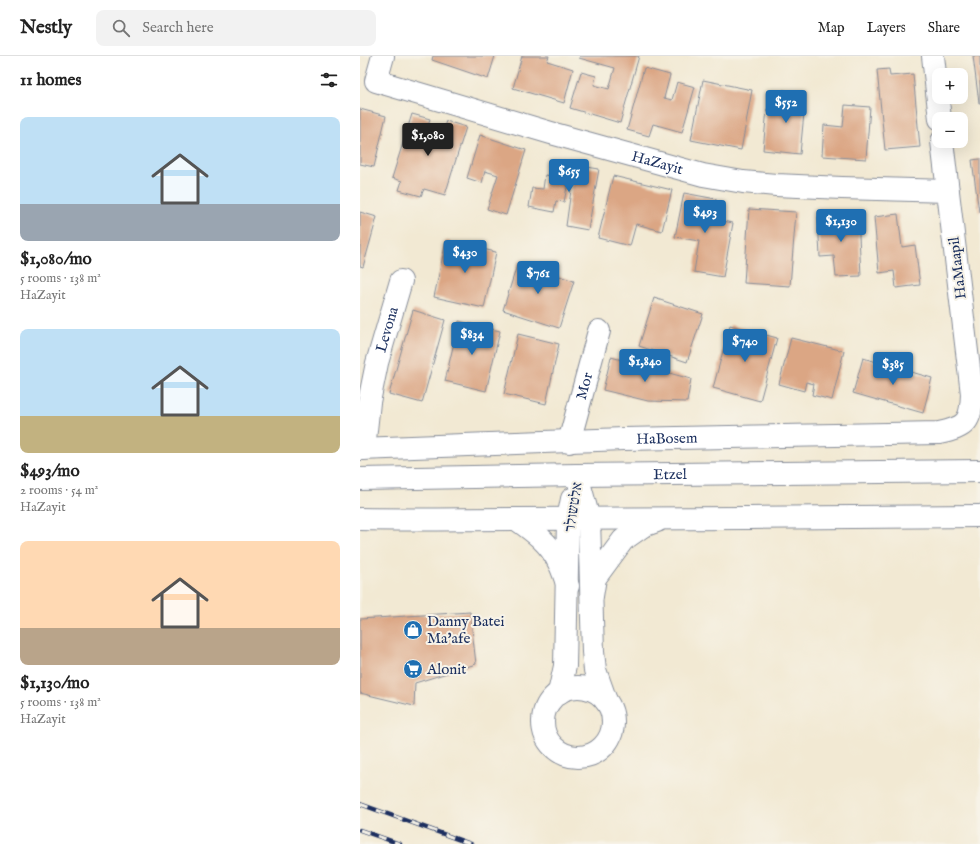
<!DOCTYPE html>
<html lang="en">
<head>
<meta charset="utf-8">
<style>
  body { margin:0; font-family:"IM FELL English","Frank Ruhl Libre",serif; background:#f2f2f2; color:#222; height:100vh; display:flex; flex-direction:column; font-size:15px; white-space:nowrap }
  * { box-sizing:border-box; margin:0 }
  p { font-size:13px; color:#767676 }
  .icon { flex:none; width:22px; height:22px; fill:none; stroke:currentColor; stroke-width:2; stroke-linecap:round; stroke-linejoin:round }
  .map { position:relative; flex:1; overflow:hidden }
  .sheet { display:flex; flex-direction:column; background:#fff; width:360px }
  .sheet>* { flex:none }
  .controls { position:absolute; left:572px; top:12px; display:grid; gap:8px }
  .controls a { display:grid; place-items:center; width:36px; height:36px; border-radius:8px; background:#fff; box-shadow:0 4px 16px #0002; font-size:20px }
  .price { position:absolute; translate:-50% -34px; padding:0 9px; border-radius:4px; background:#1f6fb2; color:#fff; font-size:13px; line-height:26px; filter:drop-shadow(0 1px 2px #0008) }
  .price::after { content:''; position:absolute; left:50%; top:24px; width:12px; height:9px; margin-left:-6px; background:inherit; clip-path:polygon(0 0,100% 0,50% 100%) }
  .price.active { background:#222; color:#fff }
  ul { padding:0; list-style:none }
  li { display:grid; align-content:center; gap:8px; height:212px; padding:0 20px }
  li span { display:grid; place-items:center; height:124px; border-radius:8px; color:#555 }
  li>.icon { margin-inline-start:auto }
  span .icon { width:72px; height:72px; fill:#fffc; stroke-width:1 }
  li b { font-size:17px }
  h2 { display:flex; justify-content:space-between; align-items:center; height:48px; padding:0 20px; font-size:17px }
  header { display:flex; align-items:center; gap:24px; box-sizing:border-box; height:56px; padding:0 20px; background:#fff; border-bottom:1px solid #e0e0e0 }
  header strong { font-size:19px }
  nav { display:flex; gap:22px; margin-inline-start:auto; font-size:14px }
  .search { width:280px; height:36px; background:#f2f2f2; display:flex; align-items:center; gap:10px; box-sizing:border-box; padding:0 14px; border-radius:8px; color:#767676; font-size:15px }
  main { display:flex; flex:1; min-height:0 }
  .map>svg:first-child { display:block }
  .building { fill:#dba684 }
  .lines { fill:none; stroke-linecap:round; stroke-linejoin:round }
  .minor-casing { stroke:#868c98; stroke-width:24 }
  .major-casing { stroke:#868c98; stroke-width:24 }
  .minor { stroke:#fff; stroke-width:22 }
  .major { stroke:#fff; stroke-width:22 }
  .rail-casing { stroke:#1b2f5e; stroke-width:4.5 }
  .rail { stroke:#f7f3e8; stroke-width:3; stroke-dasharray:9; stroke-linecap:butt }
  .labels { text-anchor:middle; stroke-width:4; stroke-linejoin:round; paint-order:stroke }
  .street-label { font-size:15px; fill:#1b2f5e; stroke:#f7f3e8 }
  .poi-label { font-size:15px; fill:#1b2f5e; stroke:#f7f3e8; text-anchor:start }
</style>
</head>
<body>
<header>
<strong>Nestly</strong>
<div class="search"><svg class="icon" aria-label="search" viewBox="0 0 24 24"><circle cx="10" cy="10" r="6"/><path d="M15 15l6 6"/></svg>Search here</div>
<nav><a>Map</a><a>Layers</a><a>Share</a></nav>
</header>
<main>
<section class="sheet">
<h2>11 homes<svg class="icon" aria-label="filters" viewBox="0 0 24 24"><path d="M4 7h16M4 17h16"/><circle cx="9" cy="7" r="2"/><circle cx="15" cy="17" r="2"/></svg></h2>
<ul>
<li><span style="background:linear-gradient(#bfe0f5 70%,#9aa5b1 0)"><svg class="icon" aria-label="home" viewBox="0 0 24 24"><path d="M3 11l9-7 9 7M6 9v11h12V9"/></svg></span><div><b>$1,080/mo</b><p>5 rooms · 138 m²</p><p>HaZayit</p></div></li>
<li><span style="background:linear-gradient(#bfe0f5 70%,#c2b280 0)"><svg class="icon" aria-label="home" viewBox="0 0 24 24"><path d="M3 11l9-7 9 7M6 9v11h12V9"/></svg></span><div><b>$493/mo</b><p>2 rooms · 54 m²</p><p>HaZayit</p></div></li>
<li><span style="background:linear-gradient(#ffd9b3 70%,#b9a48a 0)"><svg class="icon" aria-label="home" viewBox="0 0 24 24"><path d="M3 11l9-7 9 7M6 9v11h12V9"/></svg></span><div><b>$1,130/mo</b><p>5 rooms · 138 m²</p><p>HaZayit</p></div></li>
</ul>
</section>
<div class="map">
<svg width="620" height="788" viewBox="0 0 620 788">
  <rect width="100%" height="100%" fill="#f7f3e8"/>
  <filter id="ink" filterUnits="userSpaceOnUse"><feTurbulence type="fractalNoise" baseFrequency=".025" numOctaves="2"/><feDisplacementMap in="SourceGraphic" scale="8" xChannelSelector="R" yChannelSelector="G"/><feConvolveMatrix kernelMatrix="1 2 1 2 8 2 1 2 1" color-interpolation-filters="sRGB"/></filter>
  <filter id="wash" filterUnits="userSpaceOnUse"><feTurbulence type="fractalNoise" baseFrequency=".012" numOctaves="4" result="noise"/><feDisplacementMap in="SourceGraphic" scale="16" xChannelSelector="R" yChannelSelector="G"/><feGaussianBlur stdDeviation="0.9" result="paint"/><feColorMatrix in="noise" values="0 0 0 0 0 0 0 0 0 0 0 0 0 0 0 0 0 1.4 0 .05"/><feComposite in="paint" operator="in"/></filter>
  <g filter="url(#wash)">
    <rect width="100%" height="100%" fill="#f2e9d3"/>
    <g id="blocks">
      <g class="building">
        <path d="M73,0H135L128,23L72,4Z"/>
        <path d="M162,0H189L187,5L213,13L204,47L153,32Z"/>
        <path d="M220,0H279L260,67L210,52L221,16L236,20L234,29L249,33L255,12L219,2Z"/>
        <path d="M613,0H620V47H619Z"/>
        <path d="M284,12L310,19L304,42L312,44L317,26L335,31L322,76L293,68L289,80L267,74Z"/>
        <path d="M529,13L530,20L553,18L560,91L525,94L517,14Z"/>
        <path d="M343,24L392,34L381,94L331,84Z"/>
        <path d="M423,34L446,37L440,98L403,94L407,53L421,54Z"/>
        <path d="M485,49L510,51L506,103L462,100L464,69L483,71Z"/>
        <path d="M0,53L26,60L14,111L0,108Z"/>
        <path d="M52,58L70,63L66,74L81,79L86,65L106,71L85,139L64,133L61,140L39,134L42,125L32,122Z"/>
        <path d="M120,79L166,94L146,159L127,153L138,119L125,115L122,127L107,122Z"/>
        <path d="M620,103V156H619L612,104Z"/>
        <path d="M197,106L239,113L228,174L206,170L212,127L208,126L204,146L196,145L194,156L169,151L172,132L183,133L185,119L195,121Z"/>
        <path d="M253,120L312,134L302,175L276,168L270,190L238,182Z"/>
        <path d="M324,137L356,143L352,163L373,167L363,221L334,216L339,185L315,181Z"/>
        <path d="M389,153L436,156L430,230L384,227Z"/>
        <path d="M0,156L17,161L3,211L0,210Z"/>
        <path d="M538,158L542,191L555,189L560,229L536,232L534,215L519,217L514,161Z"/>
        <path d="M498,159L501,220L476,221L474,200L460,201L458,161Z"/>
        <path d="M86,185L136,196L124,252L74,241Z"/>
        <path d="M158,206L214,225L199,272L143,254Z"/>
        <path d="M294,242L343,258L327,306L279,290Z"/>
        <path d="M53,254L85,264L62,347L29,338Z"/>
        <path d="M99,265L140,275L126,335L85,325Z"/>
        <path d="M370,269L417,282L400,345L353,332Z"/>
        <path d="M158,278L199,288L186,348L144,338Z"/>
        <path d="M431,282L484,295L472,344L452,339L454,328L446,326L444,335L419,328Z"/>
        <path d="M251,301L331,323L327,346L288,345L243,334Z"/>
        <path d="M503,302L572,322L563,357L493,337Z"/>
        <path d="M110,556L116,608L55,627L54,650L0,637V563Z"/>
      </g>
    </g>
  </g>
  <g filter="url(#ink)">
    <use href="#blocks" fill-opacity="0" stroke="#868c98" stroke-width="1"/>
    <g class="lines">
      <g class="minor-casing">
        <g id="minor">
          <path id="s1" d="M23,0L16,25L191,77L343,119L383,126L416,129L482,132L588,135"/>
          <path d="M573,0L580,63"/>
          <path id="s2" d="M209,386L239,275"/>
          <path id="s3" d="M0,393L264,383L579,377C607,371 611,366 612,338L582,85"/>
          <path id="s4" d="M4,393L9,346L17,307L41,225"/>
          <path d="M217,419L229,463L233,596L235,614L246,645"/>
          <circle cx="218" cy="666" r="35"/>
          <path d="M199,637L205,610L208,463L212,443"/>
        </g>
      </g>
      <g class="major-casing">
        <g id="major">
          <path id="s5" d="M0,423L217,419L620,415"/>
          <path d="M0,463C52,464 104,463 156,463C311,462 465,462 620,460"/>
          <path d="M156,463C173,475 190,487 199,507C203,514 205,523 208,530"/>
          <path d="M232,540L235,522L263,484L283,470L297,465"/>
        </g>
      </g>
      <use href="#minor" class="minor"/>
      <use href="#major" class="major"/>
      <g class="rail-casing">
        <g id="rail">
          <path d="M0,748L111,788"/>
          <path d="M0,774L40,788"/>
        </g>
      </g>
      <use href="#rail" class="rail"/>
    </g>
  </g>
  <defs>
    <g id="shop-disc" transform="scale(1)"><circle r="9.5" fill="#1f6fb2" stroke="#f7f3e8"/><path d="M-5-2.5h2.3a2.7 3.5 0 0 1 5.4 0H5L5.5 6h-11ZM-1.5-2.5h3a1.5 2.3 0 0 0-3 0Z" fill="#fff"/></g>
    <g id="supermarket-disc" transform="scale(1)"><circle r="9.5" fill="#1f6fb2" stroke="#f7f3e8"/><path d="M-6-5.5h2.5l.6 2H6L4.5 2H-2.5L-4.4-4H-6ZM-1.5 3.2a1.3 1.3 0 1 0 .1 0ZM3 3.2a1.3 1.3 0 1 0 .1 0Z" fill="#fff"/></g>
  </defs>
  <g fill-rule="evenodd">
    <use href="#shop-disc" x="53" y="574"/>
    <use href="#supermarket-disc" x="53" y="613"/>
  </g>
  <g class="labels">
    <g class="street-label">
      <text dy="5" stroke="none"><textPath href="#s1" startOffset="319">HaZayit</textPath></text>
      <text transform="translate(597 212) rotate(-97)" y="5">HaMaapil</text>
      <text dy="5" stroke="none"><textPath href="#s4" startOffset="122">Levona</textPath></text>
      <text dy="5" stroke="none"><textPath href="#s2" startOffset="58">Mor</textPath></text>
      <text dy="5" stroke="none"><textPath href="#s3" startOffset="307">HaBosem</textPath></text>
      <text dy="5" stroke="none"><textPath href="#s5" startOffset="310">Etzel</textPath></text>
      <text transform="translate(213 451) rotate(-81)" y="5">אלטשולר</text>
    </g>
    <g class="poi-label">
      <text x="67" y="570">Danny Batei<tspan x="67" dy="17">Ma'afe</tspan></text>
      <text x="67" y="618">Alonit</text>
    </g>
  </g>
</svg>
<div class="controls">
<a>+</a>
<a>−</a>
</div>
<b class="price" style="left:426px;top:68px">$552</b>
<b class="price active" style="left:68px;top:101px">$1,080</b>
<b class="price" style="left:209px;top:137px">$655</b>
<b class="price" style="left:345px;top:178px">$493</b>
<b class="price" style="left:481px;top:187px">$1,130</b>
<b class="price" style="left:105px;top:218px">$430</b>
<b class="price" style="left:178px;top:239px">$761</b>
<b class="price" style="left:112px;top:300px">$834</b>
<b class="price" style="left:385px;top:307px">$740</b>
<b class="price" style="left:285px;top:327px">$1,840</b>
<b class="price" style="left:533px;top:330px">$385</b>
</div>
</main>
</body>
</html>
